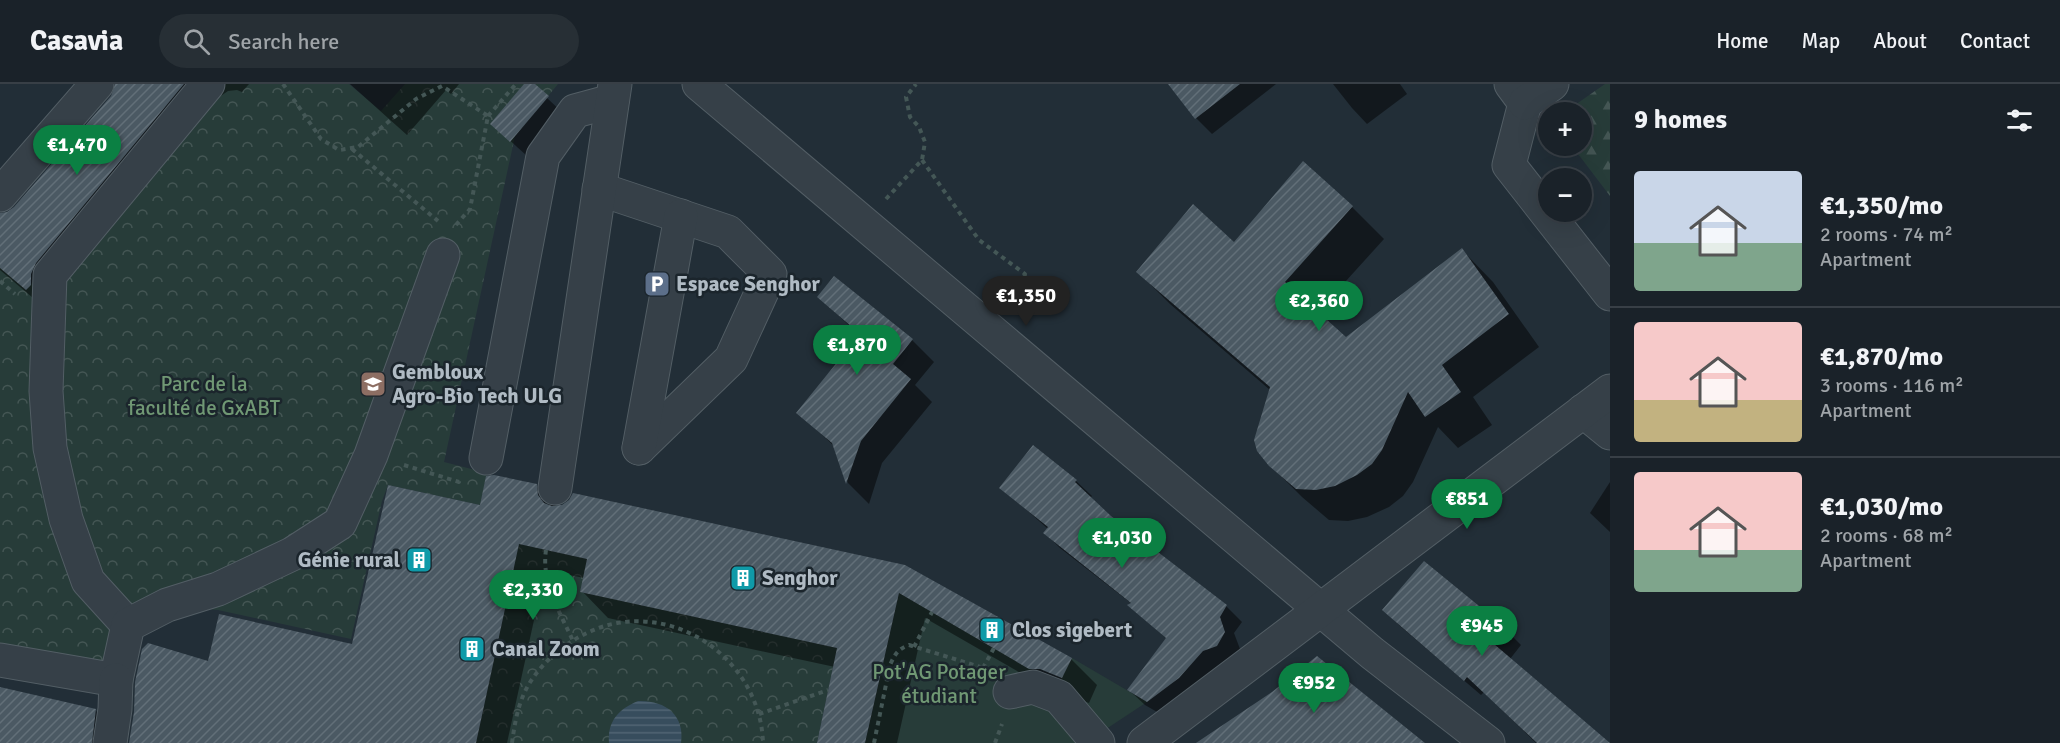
<!DOCTYPE html>
<html lang="en">
<head>
<meta charset="utf-8">
<style>
  body { margin:0; font-family:Signika,sans-serif; background:#272f35; color:#f1f3f6; height:100vh; display:flex; flex-direction:column; font-size:22px; white-space:nowrap }
  * { box-sizing:border-box; margin:0 }
  p { font-size:20px; color:#9fa4a8 }
  .icon { flex:none; width:33px; height:33px; fill:none; stroke:currentColor; stroke-width:2; stroke-linecap:round; stroke-linejoin:round }
  .map { position:relative; flex:1; overflow:hidden }
  .side { display:flex; flex-direction:column; background:#1a2229; width:450px }
  .side>* { flex:none }
  .buttons { position:absolute; left:1538px; top:18px; display:grid; gap:12px }
  .buttons a { display:grid; place-items:center; width:54px; height:54px; border-radius:50%; background:#1a2229; box-shadow:0 6px 24px #0002,0 0 0 2px #383f46; font-size:30px }
  .price { position:absolute; translate:-50% -51px; padding:0 14px; border-radius:21px; background:#0b8043; color:#fff; font-size:20px; line-height:39px; filter:drop-shadow(0 2px 3px #0008) }
  .price::after { content:''; position:absolute; left:50%; top:36px; width:18px; height:14px; margin-left:-9px; background:inherit; clip-path:polygon(0 0,100% 0,50% 100%) }
  .price.on { background:#222; color:#fff }
  ul { padding:0; list-style:none }
  li { display:flex; align-items:center; gap:18px; height:150px; padding:0 24px }
  li+li { border-top:2px solid #383f46 }
  li span { display:grid; place-items:center; flex:none; width:168px; height:120px; border-radius:6px; color:#555 }
  li>.icon { margin-inline-start:auto }
  span .icon { width:72px; height:72px; fill:#fffc; stroke-width:1 }
  li b { font-size:26px }
  h2 { display:flex; justify-content:space-between; align-items:center; height:72px; padding:0 24px; font-size:26px }
  header { display:flex; align-items:center; gap:36px; box-sizing:border-box; height:84px; padding:0 30px; background:#1a2229; border-bottom:2px solid #383f46 }
  header strong { font-size:28px }
  nav { display:flex; gap:33px; margin-inline-start:auto; font-size:21px }
  .search { width:420px; height:54px; background:#272f35; display:flex; align-items:center; gap:15px; box-sizing:border-box; padding:0 21px; border-radius:33px; color:#9fa4a8; font-size:22px }
  main { display:flex; flex:1; min-height:0 }
  .map>svg:first-child { display:block }
  .forest { fill:url(#forest-firs) }
  .park { fill:url(#park-crowns) }
  .garden { fill:#273c39 }
  .water { fill:url(#water-rules) }
  .shadow { fill:#0007 }
  .building { fill:url(#building-hatch) }
  .lines { fill:none; stroke-linecap:round; stroke-linejoin:round }
  .minor-casing { stroke:#535e65; stroke-width:35 }
  .path { stroke:#445756; stroke-width:4; stroke-dasharray:4.5 4.5; stroke-linecap:butt }
  .minor { stroke:#364048; stroke-width:33 }
  .labels { text-anchor:middle; stroke-width:5; stroke-linejoin:round; paint-order:stroke }
  .poi-label { font-size:21px; font-weight:bold; fill:#b0bbc4; stroke:#1b252c; text-anchor:start }
  .park-label { font-size:21px; fill:#709874; stroke:#1b252c }
</style>
</head>
<body>
<header>
<strong>Casavia</strong>
<div class="search"><svg class="icon" aria-label="search" viewBox="0 0 24 24"><circle cx="10" cy="10" r="6"/><path d="M15 15l6 6"/></svg>Search here</div>
<nav><a>Home</a><a>Map</a><a>About</a><a>Contact</a></nav>
</header>
<main>
<div class="map">
<svg width="1610" height="659" viewBox="0 0 1610 659">
  <defs>
    <pattern id="forest-firs" width="22" height="20" patternUnits="userSpaceOnUse" patternTransform="scale(1.5)"><rect width="22" height="20" fill="#273c39"/><path d="M5 1l3.5 6h-7zM16 11l3.5 6h-7z" fill="#445654"/></pattern>
    <pattern id="park-crowns" width="20" height="18" patternUnits="userSpaceOnUse" patternTransform="scale(1.5)"><rect width="20" height="18" fill="#273c39"/><path d="M2 6a3 3 0 1 1 6 0M12 15a3 3 0 1 1 6 0" fill="none" stroke="#445654"/></pattern>
    <pattern id="water-rules" width="6" height="5" patternUnits="userSpaceOnUse" patternTransform="scale(1.5)"><rect width="6" height="5" fill="#374d5d"/><path d="M0 2.5h6" fill="none" stroke="#516573"/></pattern>
    <pattern id="building-hatch" width="6" height="6" patternUnits="userSpaceOnUse" patternTransform="scale(1.5)"><rect width="6" height="6" fill="#4b5963"/><path d="M-1 1l2-2M0 6l6-6M5 7l2-2" fill="none" stroke="#626f78"/></pattern>
  </defs>
  <rect width="100%" height="100%" fill="#222e37"/>
  <path class="forest" d="M1605,0H1610V112L1572,62H1581V28H1565Z"/>
  <g class="park">
    <path d="M205,0H349L381,27L405,0H558L515,52L444,378L487,389L480,421L388,401L382,417L351,555L218,526L167,521L128,541L116,596L0,576V183L26,206Z"/>
    <path d="M519,460L587,475L581,508L837,564L817,659H476Z"/>
  </g>
  <path class="garden" d="M899,509L1058,601L1072,574L1147,618L1085,659H865Z"/>
  <path class="water" d="M638,617C664,616 685,630 681,659H609C607,637 619,625 638,617Z"/>
  <g class="shadow">
    <path d="M117,0H249L242,8L237,6L228,7L219,13L60,204L52,230L0,186V131L7,130L15,124L112,13Z"/>
    <path d="M350,0H459L451,10L446,6L407,51Z"/>
    <path d="M526,0H532L563,29L527,72L492,40Z"/>
    <path d="M1177,0H1276L1212,50L1196,34Z"/>
    <path d="M1333,0H1400L1407,10L1367,40L1352,24Z"/>
    <path d="M1352,123L1384,155L1317,229L1346,255L1462,166L1493,198L1539,263L1473,313L1492,341L1458,364L1438,343L1413,398L1403,412L1389,423L1367,433L1348,437L1329,436L1302,413L1270,381V306L1170,220L1138,188L1234,161Z"/>
    <path d="M819,213L912,256L934,278L915,301L932,318L882,379L869,420L848,399L835,363L798,328L860,252Z"/>
    <path d="M1033,363L1076,397L1092,412L1090,414L1110,433L1226,522L1242,538L1234,549L1240,565L1232,578L1218,582L1195,609L1164,632L1145,621L1129,606L1167,555L1130,522L1132,520L1060,464L1045,449L1048,445L1001,403Z"/>
    <path d="M1610,398V448L1590,429Z"/>
    <path d="M536,402L557,423L904,482L1071,575L1097,601L1089,619L1067,611L1057,610L925,534L897,659H818L835,583L608,534L582,507L584,494L545,486L507,659H130L209,579L353,561L481,423Z"/>
    <path d="M1424,479L1505,545L1521,561L1510,575L1607,659H1536L1484,608L1481,611L1400,542L1384,526Z"/>
    <path d="M0,604L95,626L122,653L121,659H0Z"/>
  </g>
  <g class="building">
    <path d="M115,0H184L36,179L31,190V201L26,206L0,184V129L7,128L14,123L111,12Z"/>
    <path d="M524,0H535L549,12L510,58L490,40Z"/>
    <path d="M1168,0H1240L1195,35Z"/>
    <path d="M1303,77L1353,122L1285,198L1346,253L1462,164L1509,230L1442,281L1461,308L1425,333L1408,308L1382,366L1372,380L1357,391L1335,402L1316,406L1296,405L1269,382L1257,367L1254,356L1270,303L1136,188L1193,120L1234,158Z"/>
    <path d="M834,192L913,255L893,280L911,295L861,357L846,400L832,359L796,329L860,250L817,213Z"/>
    <path d="M1033,361L1077,396L1075,398L1111,432L1227,521L1220,533L1225,548L1217,562L1203,567L1179,594L1147,618L1127,606L1166,554L1127,521L1131,519L1043,449L1048,443L999,404Z"/>
    <path d="M494,391L537,400L538,411L544,419L552,422L562,421L569,416L573,409L905,481L1072,574L1062,594L1040,585H1029L899,509L865,659H817L837,564L580,508L587,475L519,460L476,659H129L134,628L135,598L142,565L148,559L208,577L219,530L352,560L388,401L480,421L486,392Z"/>
    <path d="M1424,477L1506,544L1494,560L1610,659H1537L1467,593L1464,597L1382,526Z"/>
    <path d="M1317,572L1425,659H1196L1272,608Z"/>
    <path d="M0,603L96,625L92,659H0Z"/>
  </g>
  <g class="lines">
    <g class="minor-casing">
      <g id="minor">
        <path d="M699,0L1372,569L1488,659"/>
        <path d="M1511,0L1525,19L1509,81L1610,210"/>
        <path d="M1525,19L1552,0"/>
        <path d="M599,105L728,148L770,190L731,275L639,364"/>
        <path d="M0,111L97,0"/>
        <path d="M1583,327L1610,349"/>
        <path d="M639,364L681,132"/>
        <path d="M486,374L543,72L575,27L612,17"/>
        <path d="M555,404L615,0"/>
        <path d="M128,541L88,497L66,435L50,364L46,307L50,191L208,0"/>
        <path d="M0,576L116,596L128,541L167,521L218,505L292,470L340,439L371,371L443,171"/>
        <path d="M1010,608L1033,603L1059,613L1098,659"/>
        <path d="M110,659L115,625L116,596"/>
        <path d="M1144,659L1610,307"/>
      </g>
    </g>
    <g class="path">
      <path d="M283,0L321,55L339,66L358,63L416,15L442,2L488,32L470,125L455,142"/>
      <path d="M488,32L516,0"/>
      <path d="M352,65L438,137"/>
      <path d="M922,76L979,156L1025,190L1018,225"/>
      <path d="M886,115L922,76L925,58L919,43L910,33L906,13L916,0"/>
      <path d="M0,197L15,210"/>
      <path d="M404,381L459,398L460,394"/>
      <path d="M546,466C541,499 560,528 573,557"/>
      <path d="M914,563L932,528"/>
      <path d="M983,584L994,564"/>
      <path d="M759,630L828,606"/>
      <path d="M512,659C515,637 519,613 533,594C553,565 589,542 624,538C696,530 761,588 763,659"/>
      <path d="M874,659L890,581C895,570 898,565 909,561L987,585"/>
      <path d="M995,659L1002,640"/>
    </g>
    <use href="#minor" class="minor"/>
  </g>
  <defs>
    <g id="parking-square" transform="scale(1.35)"><rect x="-9" y="-9" width="18" height="18" rx="4" fill="#5c6f8a" stroke="#1b252c"/><path d="M-3.5-5.5H1a3.5 3.5 0 0 1 0 7H-1V5.5H-3.5ZM-1-3.4V-.6H.8a1.4 1.4 0 0 0 0-2.8Z" fill="#fff"/></g>
    <g id="university-square" transform="scale(1.35)"><rect x="-9" y="-9" width="18" height="18" rx="4" fill="#8d6e63" stroke="#1b252c"/><path d="M0-5L7-2L0 1L-7-2ZM-4 1L0 2.5L4 1V4Q0 6-4 4Z" fill="#fff"/></g>
    <g id="building-square" transform="scale(1.35)"><rect x="-9" y="-9" width="18" height="18" rx="4" fill="#0f9aa8" stroke="#1b252c"/><path d="M-4-6H4V6H1V3H-1V6H-4ZM-2.5-4.3h1.7v1.8h-1.7ZM.8-4.3h1.7v1.8H.8ZM-2.5-1h1.7V.8h-1.7ZM.8-1h1.7V.8H.8Z" fill="#fff"/></g>
  </defs>
  <g fill-rule="evenodd">
    <use href="#parking-square" x="657" y="200"/>
    <use href="#university-square" x="373" y="300"/>
    <use href="#building-square" x="419" y="476"/>
    <use href="#building-square" x="743" y="494"/>
    <use href="#building-square" x="992" y="546"/>
    <use href="#building-square" x="472" y="565"/>
  </g>
  <g class="labels">
    <g class="poi-label">
      <text x="676" y="207">Espace Senghor</text>
      <text x="392" y="295">Gembloux<tspan x="392" dy="24">Agro-Bio Tech ULG</tspan></text>
      <text x="400" y="483" text-anchor="end">Génie rural</text>
      <text x="762" y="501">Senghor</text>
      <text x="1012" y="553">Clos sigebert</text>
      <text x="492" y="572">Canal Zoom</text>
    </g>
    <g class="park-label">
      <text x="204" y="307">Parc de la<tspan x="204" dy="24">faculté de GxABT</tspan></text>
      <text x="939" y="595">Pot'AG Potager<tspan x="939" dy="24">étudiant</tspan></text>
    </g>
  </g>
</svg>
<div class="buttons">
<a>+</a>
<a>−</a>
</div>
<b class="price" style="left:77px;top:92px">€1,470</b>
<b class="price on" style="left:1026px;top:243px">€1,350</b>
<b class="price" style="left:1319px;top:248px">€2,360</b>
<b class="price" style="left:857px;top:292px">€1,870</b>
<b class="price" style="left:1467px;top:446px">€851</b>
<b class="price" style="left:1122px;top:485px">€1,030</b>
<b class="price" style="left:533px;top:537px">€2,330</b>
<b class="price" style="left:1482px;top:573px">€945</b>
<b class="price" style="left:1314px;top:630px">€952</b>
</div>
<section class="side">
<h2>9 homes<svg class="icon" aria-label="filters" viewBox="0 0 24 24"><path d="M4 7h16M4 17h16"/><circle cx="9" cy="7" r="2"/><circle cx="15" cy="17" r="2"/></svg></h2>
<ul>
<li><span style="background:linear-gradient(#c9d6e8 60%,#7fa58c 0)"><svg class="icon" aria-label="home" viewBox="0 0 24 24"><path d="M3 11l9-7 9 7M6 9v11h12V9"/></svg></span><div><b>€1,350/mo</b><p>2 rooms · 74 m²</p><p>Apartment</p></div></li>
<li><span style="background:linear-gradient(#f6c9c9 65%,#c2b280 0)"><svg class="icon" aria-label="home" viewBox="0 0 24 24"><path d="M3 11l9-7 9 7M6 9v11h12V9"/></svg></span><div><b>€1,870/mo</b><p>3 rooms · 116 m²</p><p>Apartment</p></div></li>
<li><span style="background:linear-gradient(#f6c9c9 65%,#7fa58c 0)"><svg class="icon" aria-label="home" viewBox="0 0 24 24"><path d="M3 11l9-7 9 7M6 9v11h12V9"/></svg></span><div><b>€1,030/mo</b><p>2 rooms · 68 m²</p><p>Apartment</p></div></li>
</ul>
</section>
</main>
</body>
</html>
